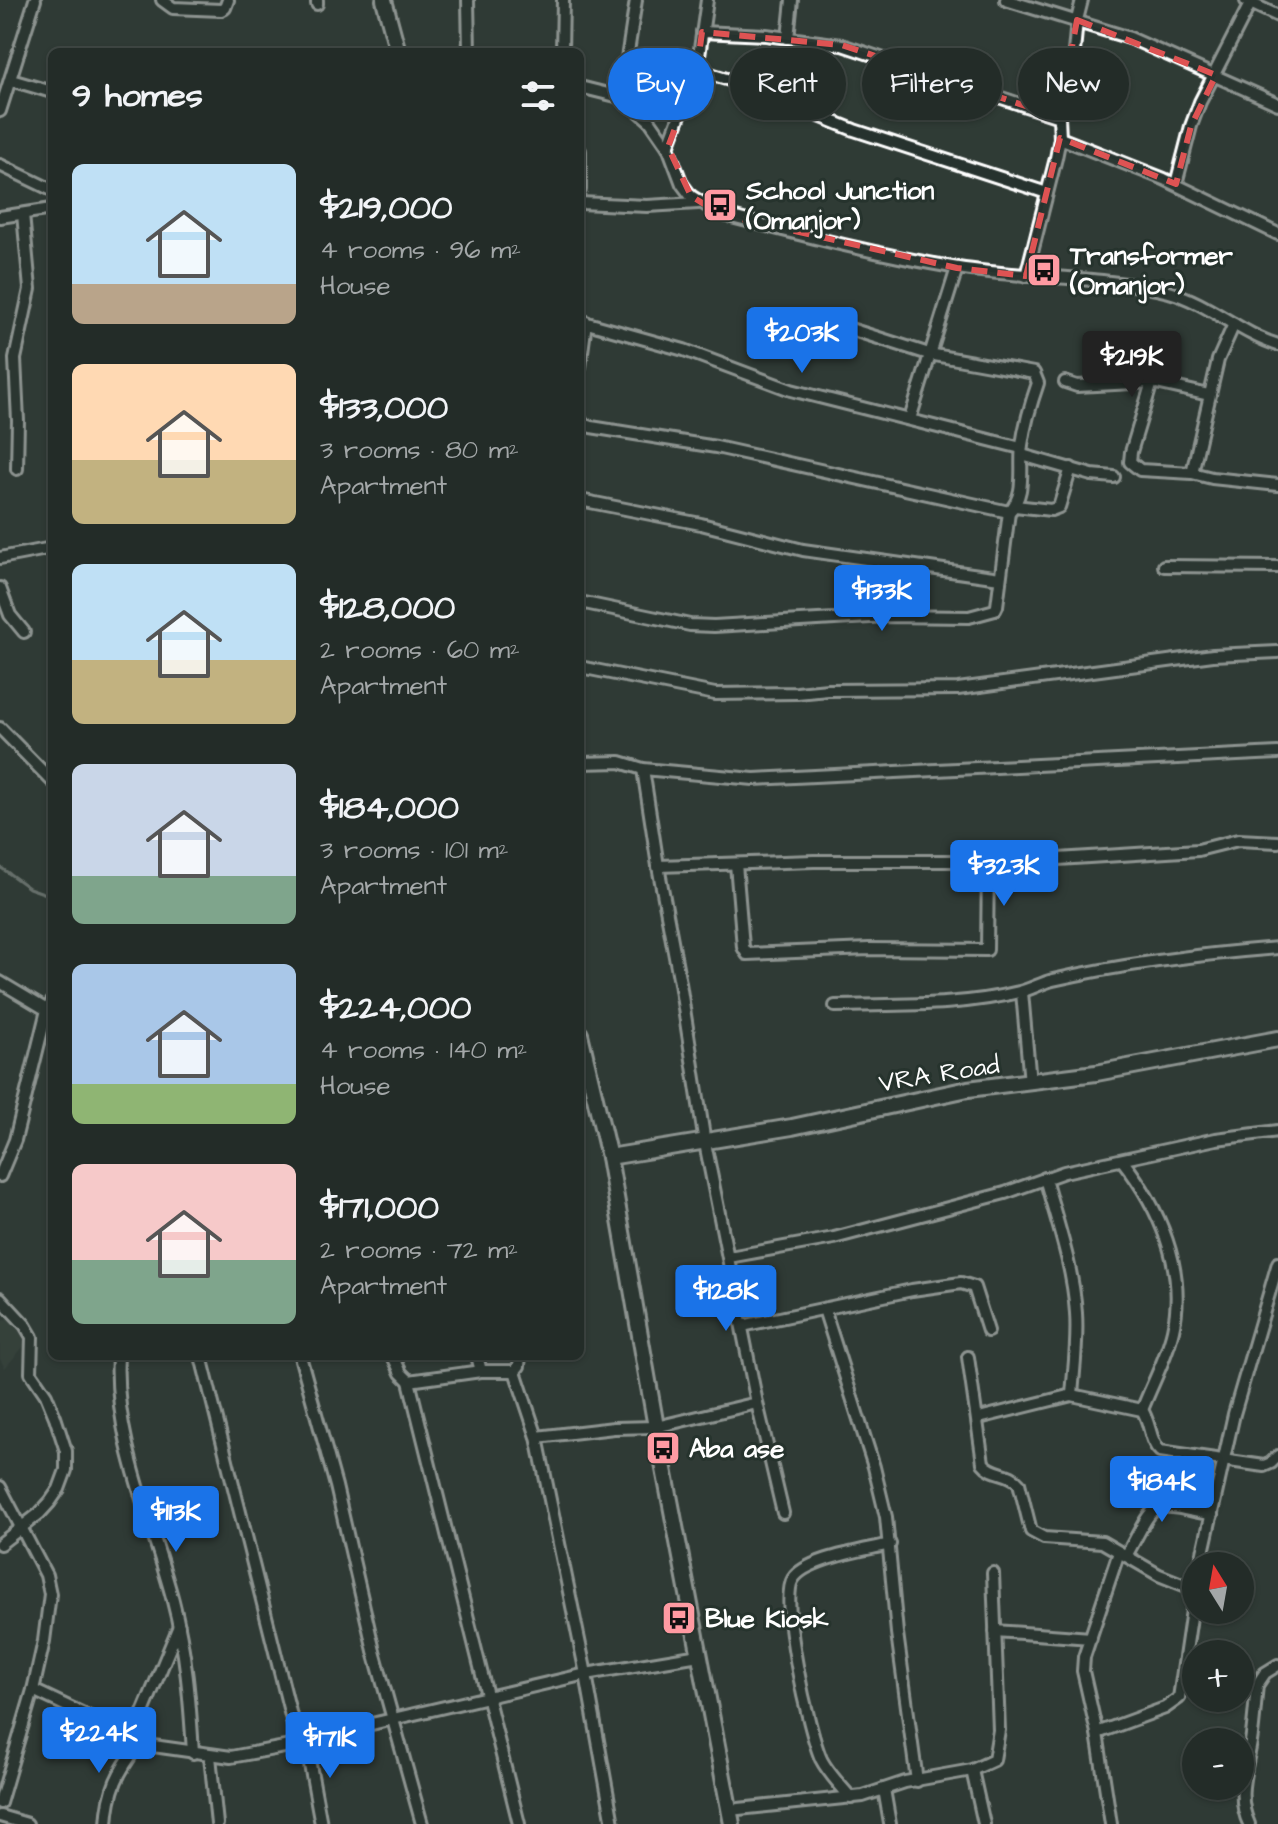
<!DOCTYPE html>
<html lang="en">
<head>
<meta charset="utf-8">
<style>
  body { margin:0; font-family:"Architects Daughter",sans-serif; background:#2f3834; color:#f1f3f6; height:100vh; display:flex; flex-direction:column; font-size:30px; white-space:nowrap }
  * { box-sizing:border-box; margin:0 }
  p { font-size:26px; color:#a3a7a8 }
  .icon { flex:none; width:44px; height:44px; fill:none; stroke:currentColor; stroke-width:2; stroke-linecap:round; stroke-linejoin:round }
  .map { position:relative; flex:1; overflow:hidden }
  .details { position:absolute; left:48px; top:48px; width:536px; height:1312px; display:flex; flex-direction:column; background:#232c28; border-radius:12px; box-shadow:0 2px 6px #0004,0 0 0 2px #404845 }
  .details>* { flex:none }
  .hud { position:absolute; left:608px; top:48px; width:550px; height:72px; display:flex; gap:16px }
  .needle { width:52px; rotate:349deg }
  .controls { position:absolute; left:1182px; top:1552px; display:grid; gap:16px }
  .controls a { display:grid; place-items:center; width:72px; height:72px; border-radius:50%; background:#232c28; box-shadow:0 2px 6px #0004,0 0 0 2px #404845; font-size:40px }
  .price { position:absolute; translate:-50% -68px; padding:0 18px; border-radius:8px; background:#1a73e8; color:#fff; font-size:26px; line-height:52px; filter:drop-shadow(0 2px 4px #0008) }
  .price::after { content:''; position:absolute; left:50%; top:48px; width:24px; height:18px; margin-left:-12px; background:inherit; clip-path:polygon(0 0,100% 0,50% 100%) }
  .price.selected { background:#222; color:#fff }
  ul { padding:0; list-style:none }
  li { display:flex; align-items:center; gap:24px; height:200px; padding:0 24px }
  li span { display:grid; place-items:center; flex:none; width:224px; height:160px; border-radius:12px; color:#555 }
  li>.icon { margin-inline-start:auto }
  span .icon { width:96px; height:96px; fill:#fffc; stroke-width:1 }
  li b { font-size:34px }
  h2 { display:flex; justify-content:space-between; align-items:center; height:96px; padding:0 24px; font-size:34px }
  .pill { padding:0 28px; border-radius:36px; background:#232c28; box-shadow:0 2px 6px #0004,0 0 0 2px #404845; font-size:28px; line-height:72px }
  .pill.selected { background:#1a73e8; color:#fff }
  .map>svg:first-child { display:block }
  .built { fill:#3c4842 }
  .lines { fill:none; stroke-linecap:round; stroke-linejoin:round }
  .stream { stroke:#a9afac; stroke-width:3 }
  .street-casing { stroke:#fff; stroke-width:16 }
  .secondary-casing { stroke:#fff; stroke-width:20 }
  .street { stroke:#26332d; stroke-width:10 }
  .secondary { stroke:#26332d; stroke-width:14 }
  .marked { fill:none; stroke:#de5353; stroke-width:6; stroke-dasharray:16 10; stroke-linejoin:round }
  .labels { text-anchor:middle; stroke-width:6; stroke-linejoin:round; paint-order:stroke }
  .poi-label { font-size:26px; font-weight:bold; fill:#fff; stroke:#26332d; text-anchor:start }
  .street-label { font-size:26px; fill:#fff; stroke:#26332d }
</style>
</head>
<body>
<div class="map">
<svg width="1278" height="1824" viewBox="0 0 1278 1824">
  <rect width="100%" height="100%" fill="#2f3b35"/>
  <filter id="ink" filterUnits="userSpaceOnUse"><feTurbulence type="fractalNoise" baseFrequency=".0125" numOctaves="2"/><feDisplacementMap in="SourceGraphic" scale="16" xChannelSelector="R" yChannelSelector="G"/><feConvolveMatrix kernelMatrix="1 2 1 2 8 2 1 2 1" color-interpolation-filters="sRGB"/></filter>
  <g filter="url(#ink)">
    <path class="built" d="M13,1314L31,1338L5,1368L0,1359V1323Z"/>
    <g class="lines">
      <path class="stream" d="M0,867L29,888L52,896"/>
      <g class="street-casing">
        <g id="street">
          <path d="M162,0L173,8L221,10L225,8L228,0"/>
          <path d="M317,0V4"/>
          <path d="M468,0L469,52"/>
          <path d="M1006,0L1130,38L1278,104"/>
          <path d="M1246,1L1278,16"/>
          <path d="M702,32L766,35L842,45L1059,117"/>
          <path d="M788,38L792,0"/>
          <path d="M562,52L563,0"/>
          <path d="M697,70L733,81L854,130L1047,193"/>
          <path d="M11,80L52,92"/>
          <path d="M580,87L624,98L650,121L668,147L682,184L691,196L720,214C798,234 878,255 958,268C1027,279 1100,275 1169,292C1209,303 1239,333 1278,345"/>
          <path d="M621,98L636,0"/>
          <path d="M0,111L35,0"/>
          <path d="M1060,138L1164,179L1278,234"/>
          <path d="M668,147L697,70L707,0"/>
          <path d="M580,151V190"/>
          <path d="M0,165L52,190"/>
          <path d="M1176,184L1191,126L1200,102L1250,4"/>
          <path d="M580,203L647,206L698,203"/>
          <path d="M0,217L52,209"/>
          <path d="M1026,276L1056,158L1060,138L1059,117L1074,52L1077,20L1082,0"/>
          <path d="M580,321L684,350L791,390L1021,448"/>
          <path d="M580,367L586,322"/>
          <path d="M1065,382L1077,386L1152,382L1209,395"/>
          <path d="M1152,382L1131,452L1130,462L1140,470L1192,473L1212,478L1278,485"/>
          <path d="M580,419L582,424L591,427L716,447L1009,512"/>
          <path d="M910,419L957,268"/>
          <path d="M1022,455L1092,475L1114,477"/>
          <path d="M17,469L18,421L15,359L30,289L23,214"/>
          <path d="M1192,473L1218,360L1234,324"/>
          <path d="M580,500L701,524L803,550L1000,578"/>
          <path d="M1015,506L1051,510L1059,507L1071,468"/>
          <path d="M0,558L52,548"/>
          <path d="M1164,566L1278,567"/>
          <path d="M0,588L10,615L24,632"/>
          <path d="M580,602L690,625L714,626L887,616L969,617L995,610L997,606L1009,512C1027,494 1019,468 1022,445C1025,424 1031,403 1038,383L1034,373L929,354L847,328L780,317"/>
          <path d="M580,667L715,694L797,693L828,690L958,689L1213,655L1278,652"/>
          <path d="M0,728L52,781"/>
          <path d="M580,763L620,762L643,769L754,779L1278,753"/>
          <path d="M643,769L658,866L680,983L705,1143L757,1403L783,1513"/>
          <path d="M736,864L743,947L747,954L869,949L987,950L988,861"/>
          <path d="M658,866L814,861H1027L1198,850L1238,840L1278,842"/>
          <path d="M0,982L47,1010"/>
          <path d="M1022,992L1030,1083"/>
          <path d="M835,1006C895,1004 960,1007 1019,992C1030,990 1041,983 1053,980C1127,963 1203,954 1278,948"/>
          <path d="M1122,1160C1159,1207 1187,1269 1173,1330C1167,1357 1152,1384 1142,1410"/>
          <path d="M0,1176L15,1140L47,1010L52,1002"/>
          <path d="M1045,1178C1057,1222 1073,1267 1076,1313C1078,1341 1074,1368 1072,1395"/>
          <path d="M729,1257L834,1238L1005,1193L1064,1172L1216,1139L1278,1131"/>
          <path d="M0,1298L25,1325L32,1337L31,1373L46,1395L55,1417L66,1451V1470L59,1489L50,1502L40,1513L0,1544"/>
          <path d="M824,1309L874,1467L886,1517L897,1633L917,1781"/>
          <path d="M742,1326L912,1290L961,1283L974,1287L988,1331"/>
          <path d="M118,1356C113,1437 153,1524 173,1601C186,1650 190,1702 193,1753"/>
          <path d="M201,1356L298,1744"/>
          <path d="M300,1356L336,1486L374,1651L422,1824"/>
          <path d="M393,1356L401,1373L409,1381L519,1824"/>
          <path d="M477,1356L481,1371"/>
          <path d="M520,1356L519,1366L515,1371L537,1437L586,1674L613,1824"/>
          <path d="M968,1357L983,1463C993,1476 1009,1471 1019,1483L1031,1531L1044,1538L1102,1542L1159,1575L1194,1589"/>
          <path d="M409,1381L481,1371H515"/>
          <path d="M979,1418L1072,1395L1142,1410C1151,1423 1149,1441 1160,1451L1264,1466L1271,1463L1278,1456"/>
          <path d="M537,1437L614,1428L656,1427L757,1403"/>
          <path d="M0,1487L46,1575L50,1594L44,1641L33,1690L0,1803"/>
          <path d="M1126,1556C1157,1501 1146,1500 1212,1515"/>
          <path d="M1200,1566L1234,1414L1278,1263"/>
          <path d="M995,1631L1091,1638"/>
          <path d="M1240,1686L1257,1685L1265,1673L1278,1665"/>
          <path d="M33,1690L109,1726L139,1744L231,1757L306,1743L363,1726L586,1674L699,1655"/>
          <path d="M1097,1733L1165,1708L1179,1698L1196,1583"/>
          <path d="M132,1739L179,1626"/>
          <path d="M306,1743L321,1824"/>
          <path d="M210,1756L217,1824"/>
          <path d="M972,1770L984,1824"/>
          <path d="M884,1789L890,1824"/>
          <path d="M851,1798C841,1786 828,1773 821,1759C809,1732 779,1601 793,1579C806,1558 867,1550 890,1544"/>
          <path d="M729,1810L863,1796L905,1782L972,1770L994,1760L999,1730L993,1573"/>
          <path d="M0,1816L27,1824"/>
          <path d="M107,1824C109,1789 118,1772 139,1744"/>
          <path d="M1111,1824L1097,1733L1083,1671L1084,1657L1119,1552"/>
          <path d="M1249,1824C1236,1796 1246,1772 1251,1742C1254,1723 1255,1704 1257,1685"/>
        </g>
      </g>
      <g class="secondary-casing">
        <g id="secondary">
          <path d="M384,0L398,52"/>
          <path d="M580,1034L609,1157L656,1427L732,1824"/>
          <path d="M609,1157L792,1127L968,1089L1096,1073L1278,1039"/>
        </g>
      </g>
      <use href="#street" class="street"/>
      <use href="#secondary" class="secondary"/>
    </g>
  </g>
  <path d="M0 0H1278V1824H0ZM1077,20L1216,75L1191,126L1176,184L1060,138L1026,276L957,268L720,214L691,196L668,147L697,70L702,32L842,45L1059,117Z" fill="#2f3b35" fill-opacity=".55" fill-rule="evenodd"/>
  <path class="marked" d="M1077,20L1216,75L1191,126L1176,184L1060,138L1026,276L957,268L720,214L691,196L668,147L697,70L702,32L842,45L1059,117Z"/>
  <defs>
    <g id="bus-square" transform="scale(1.8)"><rect x="-9" y="-9" width="18" height="18" rx="4" fill="#ff9aa2" stroke="#26332d"/><path d="M-5-6H5V4H4V6H2V4H-2V6H-4V4H-5ZM-3.5-4V0h7V-4ZM-3.5 1.2v1.5H-2V1.2ZM2 1.2v1.5H3.5V1.2Z" fill="#111"/></g>
  </defs>
  <g fill-rule="evenodd">
    <use href="#bus-square" x="720" y="205"/>
    <use href="#bus-square" x="1044" y="270"/>
    <use href="#bus-square" x="663" y="1448"/>
    <use href="#bus-square" x="679" y="1618"/>
  </g>
  <g class="labels">
    <g class="poi-label">
      <text x="746" y="199">School Junction<tspan x="746" dy="30">(Omanjor)</tspan></text>
      <text x="1070" y="264">Transformer<tspan x="1070" dy="30">(Omanjor)</tspan></text>
      <text x="689" y="1457">Aba ase</text>
      <text x="705" y="1627">Blue Kiosk</text>
    </g>
    <g class="street-label">
      <text transform="translate(939 1073) rotate(-9)" y="9">VRA Road</text>
    </g>
  </g>
</svg>
<div class="controls">
<a><svg class="needle" viewBox="-14 -14 28 28"><path d="M0-13l5 13h-10z" fill="#e53935"/><path d="M0 13l5-13h-10z" fill="#a3a7a8"/></svg></a>
<a>+</a>
<a>−</a>
</div>
<b class="price" style="left:802px;top:375px">$203K</b>
<b class="price selected" style="left:1132px;top:399px">$219K</b>
<b class="price" style="left:882px;top:633px">$133K</b>
<b class="price" style="left:1004px;top:908px">$323K</b>
<b class="price" style="left:726px;top:1333px">$128K</b>
<b class="price" style="left:1162px;top:1524px">$184K</b>
<b class="price" style="left:176px;top:1554px">$113K</b>
<b class="price" style="left:99px;top:1775px">$224K</b>
<b class="price" style="left:330px;top:1780px">$171K</b>
<div class="hud">
<a class="pill selected">Buy</a>
<a class="pill">Rent</a>
<a class="pill">Filters</a>
<a class="pill">New</a>
</div>
<section class="details">
<h2>9 homes<svg class="icon" aria-label="filters" viewBox="0 0 24 24"><path d="M4 7h16M4 17h16"/><circle cx="9" cy="7" r="2"/><circle cx="15" cy="17" r="2"/></svg></h2>
<ul>
<li><span style="background:linear-gradient(#bfe0f5 75%,#b9a48a 0)"><svg class="icon" aria-label="home" viewBox="0 0 24 24"><path d="M3 11l9-7 9 7M6 9v11h12V9"/></svg></span><div><b>$219,000</b><p>4 rooms · 96 m²</p><p>House</p></div></li>
<li><span style="background:linear-gradient(#ffd9b3 60%,#c2b280 0)"><svg class="icon" aria-label="home" viewBox="0 0 24 24"><path d="M3 11l9-7 9 7M6 9v11h12V9"/></svg></span><div><b>$133,000</b><p>3 rooms · 80 m²</p><p>Apartment</p></div></li>
<li><span style="background:linear-gradient(#bfe0f5 60%,#c2b280 0)"><svg class="icon" aria-label="home" viewBox="0 0 24 24"><path d="M3 11l9-7 9 7M6 9v11h12V9"/></svg></span><div><b>$128,000</b><p>2 rooms · 60 m²</p><p>Apartment</p></div></li>
<li><span style="background:linear-gradient(#c9d6e8 70%,#7fa58c 0)"><svg class="icon" aria-label="home" viewBox="0 0 24 24"><path d="M3 11l9-7 9 7M6 9v11h12V9"/></svg></span><div><b>$184,000</b><p>3 rooms · 101 m²</p><p>Apartment</p></div></li>
<li><span style="background:linear-gradient(#a9c7e8 75%,#8fb573 0)"><svg class="icon" aria-label="home" viewBox="0 0 24 24"><path d="M3 11l9-7 9 7M6 9v11h12V9"/></svg></span><div><b>$224,000</b><p>4 rooms · 140 m²</p><p>House</p></div></li>
<li><span style="background:linear-gradient(#f6c9c9 60%,#7fa58c 0)"><svg class="icon" aria-label="home" viewBox="0 0 24 24"><path d="M3 11l9-7 9 7M6 9v11h12V9"/></svg></span><div><b>$171,000</b><p>2 rooms · 72 m²</p><p>Apartment</p></div></li>
</ul>
</section>
</div>
</body>
</html>
